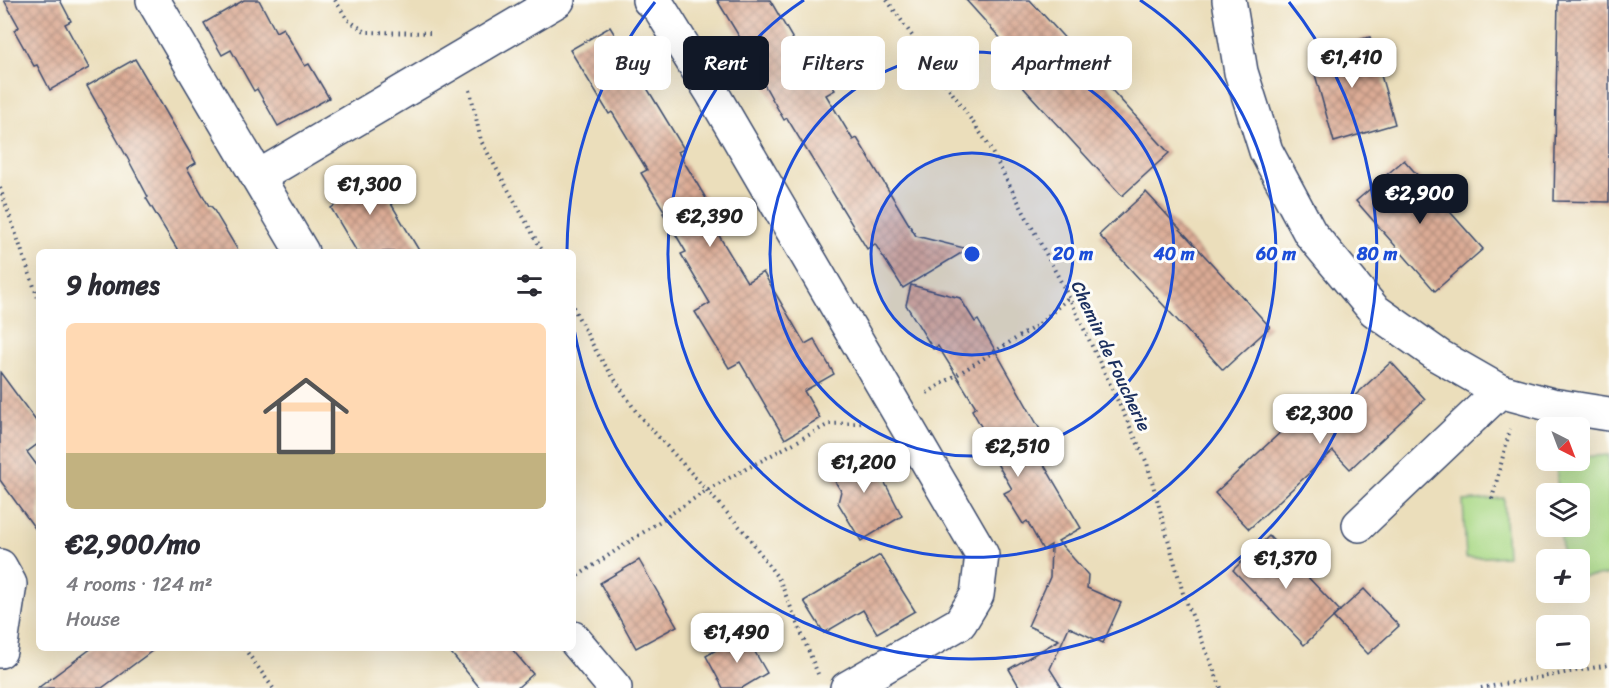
<!DOCTYPE html>
<html lang="en">
<head>
<meta charset="utf-8">
<style>
  body { margin:0; font-family:Sriracha,sans-serif; background:#f2f2f3; color:#2b2b33; height:100vh; display:flex; flex-direction:column; font-size:22px; white-space:nowrap }
  * { box-sizing:border-box; margin:0 }
  p { font-size:20px; color:#7c7c81 }
  .icon { flex:none; width:33px; height:33px; fill:none; stroke:currentColor; stroke-width:2; stroke-linecap:round; stroke-linejoin:round }
  .map { position:relative; flex:1; overflow:hidden }
  .details { position:absolute; left:36px; top:249px; width:540px; height:402px; display:flex; flex-direction:column; background:#fff; border-radius:9px; box-shadow:0 6px 24px #0002 }
  .details>* { flex:none }
  .hud { position:absolute; left:594px; top:36px; width:570px; height:54px; display:flex; gap:12px }
  .needle { width:39px; rotate:138deg }
  .fabs { position:absolute; left:1536px; top:417px; display:grid; gap:12px }
  .fabs a { display:grid; place-items:center; width:54px; height:54px; border-radius:9px; background:#fff; box-shadow:0 6px 24px #0002; font-size:30px }
  .price { position:absolute; translate:-50% -51px; padding:0 14px; border-radius:12px; background:#fff; color:#222; font-size:20px; line-height:39px; filter:drop-shadow(0 2px 3px #0008) }
  .price::after { content:''; position:absolute; left:50%; top:36px; width:18px; height:14px; margin-left:-9px; background:inherit; clip-path:polygon(0 0,100% 0,50% 100%) }
  .price.selected { background:#111827; color:#fff }
  ul { padding:0; list-style:none }
  li { display:grid; align-content:center; gap:12px; height:318px; padding:0 30px }
  li span { display:grid; place-items:center; height:186px; border-radius:9px; color:#555 }
  li>.icon { margin-inline-start:auto }
  span .icon { width:108px; height:108px; fill:#fffc; stroke-width:1 }
  li b { font-size:26px }
  h2 { display:flex; justify-content:space-between; align-items:center; height:72px; padding:0 30px; font-size:26px }
  .pill { padding:0 21px; border-radius:9px; background:#fff; box-shadow:0 6px 24px #0002; font-size:21px; line-height:54px }
  .pill.selected { background:#111827; color:#fff }
  .map>svg:first-child { display:block }
  .pitch { fill:#aad987; stroke:#628472; stroke-width:1.5 }
  .building { fill:url(#building-cross-hatch) }
  .lines { fill:none; stroke-linecap:round; stroke-linejoin:round }
  .minor-casing { stroke:#3a496c; stroke-width:36 }
  .path { stroke:#3a496c; stroke-width:4; stroke-dasharray:1.5 4.5; stroke-linecap:butt }
  .minor { stroke:#fff; stroke-width:33 }
  .ring { fill:none; stroke:#1d4ed8; stroke-width:3 }
  .labels { text-anchor:middle; stroke-width:6; stroke-linejoin:round; paint-order:stroke }
  .street-label { font-size:18px; fill:#1b2f5e; stroke:#fdfcf7 }
  .centre { fill:#1d4ed8; stroke:#fdfcf7; stroke-width:3 }
  .ring-label { font-size:18px; text-anchor:middle; font-weight:bold; fill:#1d4ed8; stroke:#fdfcf7; stroke-width:6; stroke-linejoin:round; paint-order:stroke }
</style>
</head>
<body>
<div class="map">
<svg width="1609" height="688" viewBox="0 0 1609 688">
  <defs>
    <pattern id="building-cross-hatch" width="8" height="8" patternUnits="userSpaceOnUse" patternTransform="scale(1.5)"><rect width="8" height="8" fill="#dbab94"/><path d="M0 0l8 8M0 8l8-8" fill="none" stroke="#b18c7c"/></pattern>
  </defs>
  <rect width="100%" height="100%" fill="#fdfcf7"/>
  <filter id="ink" filterUnits="userSpaceOnUse"><feTurbulence type="fractalNoise" baseFrequency=".0167" numOctaves="2"/><feDisplacementMap in="SourceGraphic" scale="12" xChannelSelector="R" yChannelSelector="G"/><feConvolveMatrix kernelMatrix="1 2 1 2 8 2 1 2 1" color-interpolation-filters="sRGB"/></filter>
  <filter id="wash" filterUnits="userSpaceOnUse"><feTurbulence type="fractalNoise" baseFrequency=".008" numOctaves="4" result="noise"/><feDisplacementMap in="SourceGraphic" scale="24" xChannelSelector="R" yChannelSelector="G"/><feGaussianBlur stdDeviation="1.35" result="paint"/><feColorMatrix in="noise" values="0 0 0 0 0 0 0 0 0 0 0 0 0 0 0 0 0 1.4 0 .05"/><feComposite in="paint" operator="in"/></filter>
  <g filter="url(#wash)">
    <rect width="100%" height="100%" fill="#ebdebb"/>
    <g class="pitch">
      <path d="M1609,455V575L1580,577V560L1563,559L1560,527L1580,526V494L1558,493L1556,461L1580,460V457Z"/>
      <path d="M1504,498L1507,556L1466,558L1463,501Z"/>
    </g>
    <g id="blocks">
      <g class="building">
        <path d="M4,0H60L71,21L65,24L89,68L50,90L37,65L34,66L14,30L19,27Z"/>
        <path d="M244,0H259L276,32L283,28L305,66L309,64L329,98L278,126L257,89L254,91L231,50L222,55L204,23Z"/>
        <path d="M717,0H770L812,72L821,67L835,90L826,95L853,140L857,138L916,236L968,249L903,288L875,244L867,249L787,118L784,120L755,68L759,69Z"/>
        <path d="M966,0H1030L1169,153L1122,196L999,61L1011,50Z"/>
        <path d="M1558,0H1609V202L1554,201Z"/>
        <path d="M610,27L684,149L678,152L725,230L718,234L747,282L763,272L805,344L814,339L834,374L804,391L820,418L785,439L740,362L729,368L695,312L710,303L681,254L686,252L663,213L665,212L641,173L647,170L612,112L609,114L570,50Z"/>
        <path d="M1370,37L1395,124L1334,142L1309,53Z"/>
        <path d="M135,59L196,163L187,168L209,206L212,207L239,252H179L146,198L148,197L128,159L87,86Z"/>
        <path d="M1404,160L1483,249L1435,291L1356,201Z"/>
        <path d="M369,167L420,252H357L331,208L337,204L329,191Z"/>
        <path d="M1146,192L1270,327L1223,370L1099,235Z"/>
        <path d="M911,285L960,298L975,322L978,320L1042,433L1030,441L1081,528L1058,541L1088,575L1087,588L1121,603L1103,643L1069,627L1050,669L1062,688H1020L1009,669L1059,640L1028,626L1050,577L1051,545L1043,550L1027,521L1023,524L1004,493L1012,489L985,443L989,441L972,410L976,407L938,346L933,349L906,305Z"/>
        <path d="M1391,362L1425,399L1350,469L1333,451L1249,529L1215,493L1299,415L1315,433Z"/>
        <path d="M0,372L39,425V443L27,452L39,468V534L0,480Z"/>
        <path d="M866,446L902,516L861,541L838,503L841,491L828,470Z"/>
        <path d="M1269,536L1340,611L1304,645L1233,570Z"/>
        <path d="M880,555L915,611L877,633L863,610L824,633L804,601Z"/>
        <path d="M639,560L677,626L636,648L600,583Z"/>
        <path d="M1364,589L1399,626L1368,654L1333,617Z"/>
        <path d="M752,636L755,652L767,673L742,688H723L706,656L734,639Z"/>
        <path d="M92,648H156L102,688H38Z"/>
        <path d="M447,648H511L533,674L517,688H480Z"/>
      </g>
    </g>
  </g>
  <g filter="url(#ink)">
    <use href="#blocks" fill-opacity="0" stroke="#3a496c" stroke-width="1.5"/>
    <g class="lines">
      <g class="minor-casing">
        <g id="minor">
          <path d="M153,0L302,252"/>
          <path d="M649,0L659,7L711,91L982,555L977,595L960,623L847,688"/>
          <path d="M1229,0L1241,72L1266,151L1310,233L1374,310L1439,356L1500,391L1552,405L1609,414"/>
          <path d="M258,177L558,0"/>
          <path d="M1359,525L1500,391"/>
          <path d="M0,566L10,584L0,651"/>
          <path d="M573,638L615,688"/>
        </g>
      </g>
      <g class="path">
        <path d="M335,0L348,20L366,32L433,33"/>
        <path d="M887,0L986,141L1069,297L1147,463L1183,593L1221,688"/>
        <path d="M470,90L481,141L543,252"/>
        <path d="M0,188L39,301"/>
        <path d="M573,307L597,353L637,413L747,535L780,581L818,674"/>
        <path d="M927,393L1038,325L1069,297"/>
        <path d="M1492,499L1510,429"/>
        <path d="M573,579L707,490L829,424L865,423"/>
        <path d="M244,648L273,688"/>
        <path d="M1481,688L1609,665"/>
      </g>
      <use href="#minor" class="minor"/>
    </g>
  </g>
  <circle cx="972" cy="254" r="101" fill="#1d4ed8" fill-opacity=".12"/>
  <g class="ring">
    <circle cx="972" cy="254" r="101"/>
    <circle cx="972" cy="254" r="202"/>
    <path d="M1140 0A304 304 0 1 1 804 0"/>
    <path d="M567 250A405 405 0 0 1 655 2M1289 2A405 405 0 1 1 573 324"/>
  </g>
  <g class="labels">
    <g class="street-label">
      <text transform="translate(1111 356) rotate(65)" y="6">Chemin de Foucherie</text>
    </g>
  </g>
  <circle cx="972" cy="254" r="9" class="centre"/>
  <g class="ring-label">
    <text x="1073" y="260">20 m</text>
    <text x="1174" y="260">40 m</text>
    <text x="1276" y="260">60 m</text>
    <text x="1377" y="260">80 m</text>
  </g>
</svg>
<div class="fabs">
<a><svg class="needle" viewBox="-14 -14 28 28"><path d="M0-13l5 13h-10z" fill="#e53935"/><path d="M0 13l5-13h-10z" fill="#7c7c81"/></svg></a>
<a><svg class="icon" aria-label="layers" viewBox="0 0 24 24"><path d="M12 4l9 5-9 5-9-5zM3 14l9 5 9-5"/></svg></a>
<a>+</a>
<a>−</a>
</div>
<b class="price" style="left:1352px;top:89px">€1,410</b>
<b class="price" style="left:370px;top:216px">€1,300</b>
<b class="price selected" style="left:1420px;top:225px">€2,900</b>
<b class="price" style="left:710px;top:248px">€2,390</b>
<b class="price" style="left:1320px;top:445px">€2,300</b>
<b class="price" style="left:1018px;top:478px">€2,510</b>
<b class="price" style="left:864px;top:494px">€1,200</b>
<b class="price" style="left:1286px;top:590px">€1,370</b>
<b class="price" style="left:737px;top:664px">€1,490</b>
<div class="hud">
<a class="pill">Buy</a>
<a class="pill selected">Rent</a>
<a class="pill">Filters</a>
<a class="pill">New</a>
<a class="pill">Apartment</a>
</div>
<section class="details">
<h2>9 homes<svg class="icon" aria-label="filters" viewBox="0 0 24 24"><path d="M4 7h16M4 17h16"/><circle cx="9" cy="7" r="2"/><circle cx="15" cy="17" r="2"/></svg></h2>
<ul>
<li><span style="background:linear-gradient(#ffd9b3 70%,#c2b280 0)"><svg class="icon" aria-label="home" viewBox="0 0 24 24"><path d="M3 11l9-7 9 7M6 9v11h12V9"/></svg></span><div><b>€2,900/mo</b><p>4 rooms · 124 m²</p><p>House</p></div></li>
</ul>
</section>
</div>
</body>
</html>
